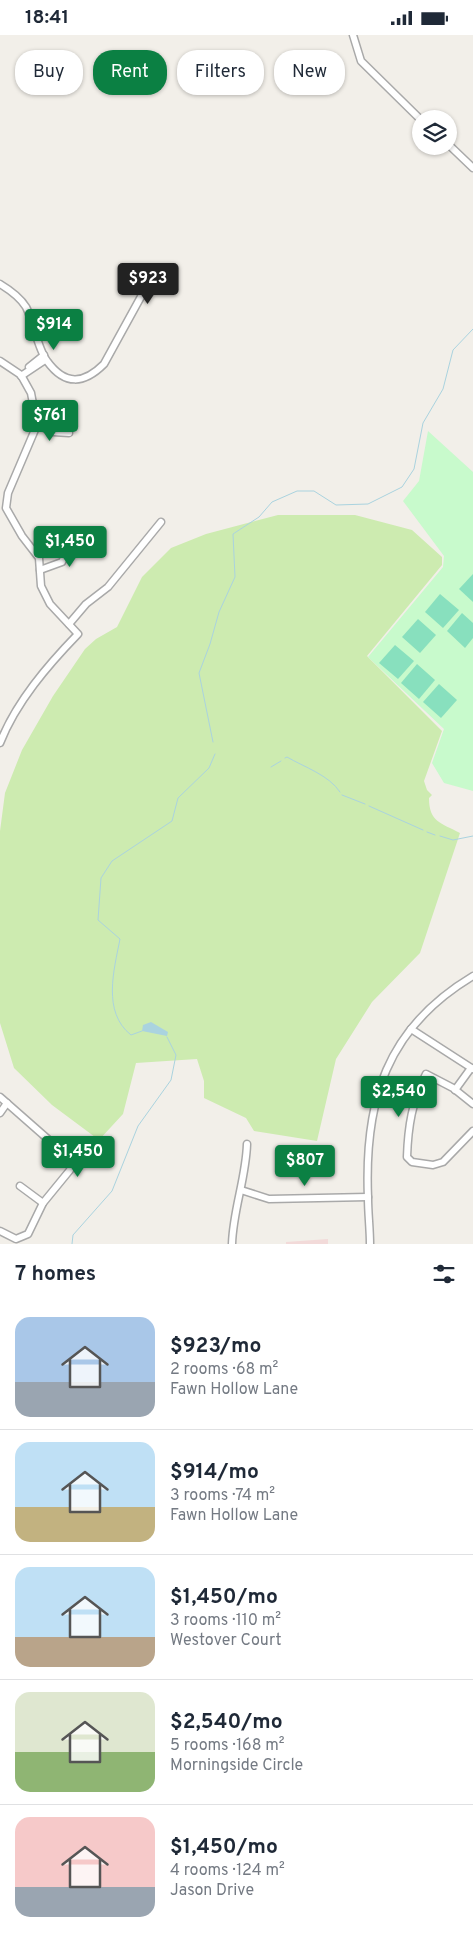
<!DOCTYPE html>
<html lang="en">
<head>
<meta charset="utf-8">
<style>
  body { margin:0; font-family:Overpass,sans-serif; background:#f2f2f3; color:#1f2937; height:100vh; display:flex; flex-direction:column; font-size:19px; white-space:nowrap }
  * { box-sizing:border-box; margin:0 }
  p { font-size:16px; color:#747a83 }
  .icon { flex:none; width:28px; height:28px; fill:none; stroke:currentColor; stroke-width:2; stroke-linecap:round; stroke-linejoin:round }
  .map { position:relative; height:1209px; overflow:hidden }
  .details { display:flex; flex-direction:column; background:#fff; flex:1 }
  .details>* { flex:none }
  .top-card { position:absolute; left:15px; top:15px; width:444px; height:45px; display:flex; gap:10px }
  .fabs { position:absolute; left:412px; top:75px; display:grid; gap:10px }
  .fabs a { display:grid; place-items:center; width:45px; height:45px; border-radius:50%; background:#fff; box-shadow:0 1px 4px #0004; font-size:25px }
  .price { position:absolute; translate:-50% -42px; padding:0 11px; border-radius:5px; background:#0b8043; color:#fff; font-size:16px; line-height:32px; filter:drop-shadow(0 1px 2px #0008) }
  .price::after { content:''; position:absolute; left:50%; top:30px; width:15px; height:11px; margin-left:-8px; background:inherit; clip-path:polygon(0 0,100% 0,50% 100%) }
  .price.current { background:#222; color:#fff }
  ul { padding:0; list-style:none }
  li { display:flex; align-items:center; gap:15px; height:125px; padding:0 15px }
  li+li { border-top:1px solid #e0e1e3 }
  li span { display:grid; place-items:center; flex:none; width:140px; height:100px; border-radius:15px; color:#555 }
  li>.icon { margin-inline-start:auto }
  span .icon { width:60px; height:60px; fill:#fffc; stroke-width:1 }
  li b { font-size:21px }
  h2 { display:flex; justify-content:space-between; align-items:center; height:60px; padding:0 15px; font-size:21px }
  .tag { padding:0 18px; border-radius:20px; background:#fff; box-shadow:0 1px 4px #0004; font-size:18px; line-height:45px }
  .tag.current { background:#0b8043; color:#fff }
  .status { display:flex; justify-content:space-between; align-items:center; height:35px; padding:0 25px; background:#fff; direction:ltr }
  .status svg { height:14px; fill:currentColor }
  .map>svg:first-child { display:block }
  .commercial { fill:#f2dad9 }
  .grass { fill:#cdebb0 }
  .park { fill:#c8facc }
  .pitch { fill:#88e0be }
  .water { fill:#aad3df }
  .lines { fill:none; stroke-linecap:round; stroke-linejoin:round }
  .stream { stroke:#aad3df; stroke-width:1 }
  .minor-casing { stroke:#a9a9a9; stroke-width:9 }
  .minor { stroke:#fff; stroke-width:6 }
</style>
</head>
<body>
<div class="status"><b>18:41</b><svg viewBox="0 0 49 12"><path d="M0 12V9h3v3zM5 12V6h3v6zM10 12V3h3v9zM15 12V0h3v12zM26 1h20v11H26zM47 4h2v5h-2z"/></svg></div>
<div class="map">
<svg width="473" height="1209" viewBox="0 0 473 1209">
  <rect width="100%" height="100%" fill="#f2efe9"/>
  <path class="commercial" d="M328,1204V1209H286V1207Z"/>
  <path class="grass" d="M278,480H355L412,495L442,522V530L367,621L442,696L424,746L427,755L432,760L429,763C429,787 441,788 460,798L420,918L372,967L336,1024L317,1106L254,1096L246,1083L204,1063V1046L197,1024L136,1028L123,1079L99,1105L52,1070L14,1033L0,988V796L5,758L22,715L53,661L85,614L96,604L117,592L142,542L171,513L206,499Z"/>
  <path class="park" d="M428,396L473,437V756L444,748L432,728L444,694L368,622L443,532L444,521L403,466L419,446Z"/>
  <g class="pitch">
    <path d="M473,539V567L459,554Z"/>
    <path d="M440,559L459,575L443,593L425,577Z"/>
    <path d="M462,578L473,588V603L465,613L447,596Z"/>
    <path d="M418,584L436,600L420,618L402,602Z"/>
    <path d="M395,610L414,626L398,644L379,628Z"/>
    <path d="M417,629L435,645L419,664L401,648Z"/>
    <path d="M439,649L457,665L441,683L423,667Z"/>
  </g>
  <path class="water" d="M151,987L168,997L167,1001L142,996L143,990Z"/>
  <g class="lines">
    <g class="stream">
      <path d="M213,707L199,638L210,609L219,577L235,542L233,499L259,482L272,467L297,456H314L336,470L368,469L402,452L414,434L423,388L443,354L453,315L473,294"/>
      <path d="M285,723L287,722C304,732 329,740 340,757"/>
      <path d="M271,732L281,726"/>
      <path d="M342,760L365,769"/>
      <path d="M369,771L423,795"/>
      <path d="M427,797L435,800"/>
      <path d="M440,801L453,805L473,801"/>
      <path d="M142,996L131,1000C102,977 114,935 120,904L98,885L101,843L112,826L172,786L178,763L209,733L215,719"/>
      <path d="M72,1209L73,1200L112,1156L138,1091L171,1045L176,1020L167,1002"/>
    </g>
    <g class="minor-casing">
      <g id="minor">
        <path d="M353,0L361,26L421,85"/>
        <path d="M449,110L473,133"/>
        <path d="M0,249C10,255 20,262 26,272C33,285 38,315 47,326C65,351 84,349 104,329L154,238"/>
        <path d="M0,326L21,340L31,358L37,390L8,458L6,473L22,501L39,523L41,551L50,569L78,599C48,630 16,667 0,708"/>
        <path d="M29,332L44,320"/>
        <path d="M21,341L45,325"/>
        <path d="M37,390L53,397L69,398"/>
        <path d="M40,535L62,527L74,502"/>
        <path d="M69,589L86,569L108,552L161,487"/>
        <path d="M411,994L473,1034"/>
        <path d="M455,1055L471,1033"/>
        <path d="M0,1062L66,1120L71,1130L70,1135L43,1168L28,1199L16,1204L0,1196"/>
        <path d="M473,1069L453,1053L426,1039C412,1066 408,1092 407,1122L412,1127L433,1130L443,1127L473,1096"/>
        <path d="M0,1078L7,1068"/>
        <path d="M20,1151L43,1168"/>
        <path d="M241,1155L269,1164L368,1162"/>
        <path d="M232,1209C233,1175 246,1143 247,1109"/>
        <path d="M370,1209C370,1194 368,1178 368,1163C364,1066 386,993 473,941"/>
      </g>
    </g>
    <use href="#minor" class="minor"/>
  </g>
</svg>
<div class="fabs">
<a><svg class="icon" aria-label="layers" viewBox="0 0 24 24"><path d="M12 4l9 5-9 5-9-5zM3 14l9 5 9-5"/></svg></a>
</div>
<b class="price current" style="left:148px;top:270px">$923</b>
<b class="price" style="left:54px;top:316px">$914</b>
<b class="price" style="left:50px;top:407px">$761</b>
<b class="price" style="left:70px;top:533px">$1,450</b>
<b class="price" style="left:399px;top:1083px">$2,540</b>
<b class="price" style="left:78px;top:1143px">$1,450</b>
<b class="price" style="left:305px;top:1152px">$807</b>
<div class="top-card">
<a class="tag">Buy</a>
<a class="tag current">Rent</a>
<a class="tag">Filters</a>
<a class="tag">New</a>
</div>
</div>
<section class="details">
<h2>7 homes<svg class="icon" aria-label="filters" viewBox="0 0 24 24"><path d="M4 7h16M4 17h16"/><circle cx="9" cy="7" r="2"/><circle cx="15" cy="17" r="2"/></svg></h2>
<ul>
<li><span style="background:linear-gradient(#a9c7e8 65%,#9aa5b1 0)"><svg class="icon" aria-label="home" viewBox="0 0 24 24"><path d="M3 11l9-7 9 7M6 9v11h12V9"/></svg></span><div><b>$923/mo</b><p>2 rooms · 68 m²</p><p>Fawn Hollow Lane</p></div></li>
<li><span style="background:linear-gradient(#bfe0f5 65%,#c2b280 0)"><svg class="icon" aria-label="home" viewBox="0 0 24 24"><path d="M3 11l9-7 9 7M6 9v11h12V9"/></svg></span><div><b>$914/mo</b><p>3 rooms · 74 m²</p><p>Fawn Hollow Lane</p></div></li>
<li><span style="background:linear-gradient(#bfe0f5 70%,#b9a48a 0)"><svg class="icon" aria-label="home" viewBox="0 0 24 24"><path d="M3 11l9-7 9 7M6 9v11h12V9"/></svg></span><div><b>$1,450/mo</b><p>3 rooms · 110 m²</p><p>Westover Court</p></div></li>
<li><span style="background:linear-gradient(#dfe7d0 60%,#8fb573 0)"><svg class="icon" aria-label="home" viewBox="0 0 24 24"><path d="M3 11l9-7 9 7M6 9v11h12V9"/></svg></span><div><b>$2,540/mo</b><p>5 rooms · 168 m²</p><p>Morningside Circle</p></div></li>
<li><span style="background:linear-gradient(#f6c9c9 70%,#9aa5b1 0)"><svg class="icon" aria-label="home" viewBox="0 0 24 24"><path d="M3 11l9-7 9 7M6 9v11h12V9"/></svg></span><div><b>$1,450/mo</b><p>4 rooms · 124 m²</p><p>Jason Drive</p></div></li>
</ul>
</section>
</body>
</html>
